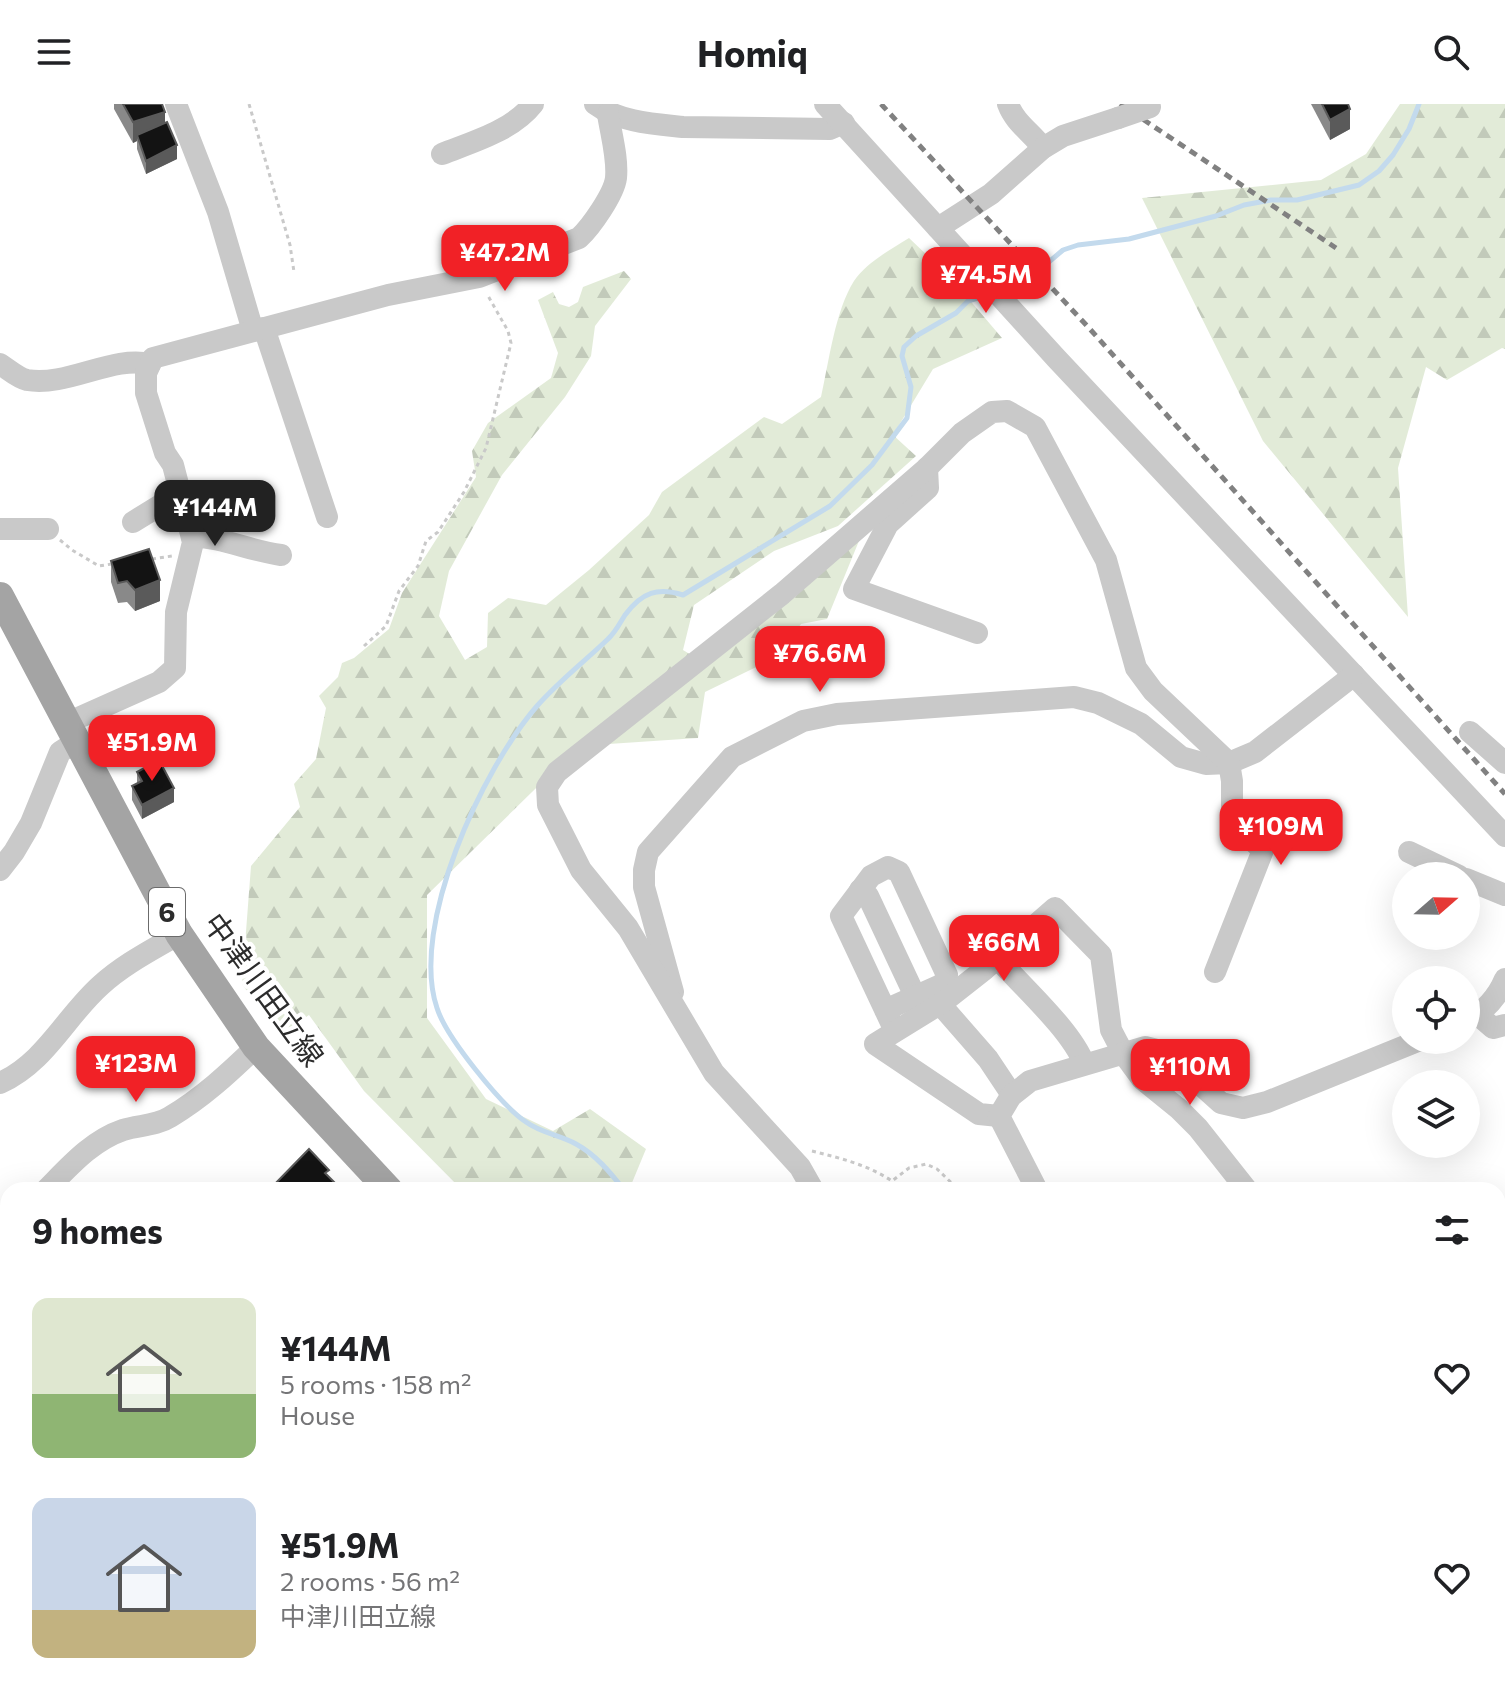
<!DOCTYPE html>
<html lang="en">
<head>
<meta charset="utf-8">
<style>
  body { margin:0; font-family:Commissioner,"Noto Sans JP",sans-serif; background:#f6f6f6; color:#202124; height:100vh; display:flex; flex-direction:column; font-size:30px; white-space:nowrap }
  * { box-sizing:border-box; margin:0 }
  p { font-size:26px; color:#757577 }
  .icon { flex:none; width:44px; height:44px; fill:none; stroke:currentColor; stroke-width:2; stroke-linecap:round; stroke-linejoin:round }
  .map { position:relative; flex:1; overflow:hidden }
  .details { position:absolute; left:0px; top:1078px; width:1506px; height:514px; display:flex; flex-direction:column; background:#fff; border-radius:24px 24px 0 0; box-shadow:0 8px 32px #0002 }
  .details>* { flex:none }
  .needle { width:52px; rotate:70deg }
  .buttons { position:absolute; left:1392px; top:758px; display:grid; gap:16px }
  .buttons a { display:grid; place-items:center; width:88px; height:88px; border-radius:50%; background:#fff; box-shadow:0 8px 32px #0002; font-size:40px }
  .price { position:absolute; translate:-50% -68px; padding:0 18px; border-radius:16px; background:#f12126; color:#fff; font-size:26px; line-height:52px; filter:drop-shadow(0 2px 4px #0008) }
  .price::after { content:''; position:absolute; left:50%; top:48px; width:24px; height:18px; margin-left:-12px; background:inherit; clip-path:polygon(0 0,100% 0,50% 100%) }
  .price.current { background:#222; color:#fff }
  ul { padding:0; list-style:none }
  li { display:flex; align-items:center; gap:24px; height:200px; padding:0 32px }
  li span { display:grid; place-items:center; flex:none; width:224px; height:160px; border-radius:16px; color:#555 }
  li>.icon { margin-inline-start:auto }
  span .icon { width:96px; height:96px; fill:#fffc; stroke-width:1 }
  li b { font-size:34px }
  h2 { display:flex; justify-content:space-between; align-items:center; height:96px; padding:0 32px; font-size:34px }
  header { display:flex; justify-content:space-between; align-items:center; height:104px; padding:0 32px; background:#fff; font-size:36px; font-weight:700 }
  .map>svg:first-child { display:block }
  .forest { fill:url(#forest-firs) }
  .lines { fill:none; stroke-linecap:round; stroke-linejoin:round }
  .stream { stroke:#c3daed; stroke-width:5 }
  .path { stroke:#c9c9c9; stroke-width:3; stroke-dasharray:4 4; stroke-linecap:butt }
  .minor { stroke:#c9c9c9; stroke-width:22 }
  .major { stroke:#a4a4a4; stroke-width:28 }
  .rail { stroke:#818181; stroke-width:5; stroke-dasharray:8 6; stroke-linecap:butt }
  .minor-bridge { stroke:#c9c9c9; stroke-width:22 }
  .wall { fill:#898989 }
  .shaded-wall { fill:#5a5a5a }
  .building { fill:#131313; stroke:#5a5a5a; stroke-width:2 }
  .labels { text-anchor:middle; stroke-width:8; stroke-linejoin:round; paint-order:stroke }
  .shield { fill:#fff; stroke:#6b6b6b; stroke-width:2 }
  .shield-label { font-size:28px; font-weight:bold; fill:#2c2c2c }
  .street-label { font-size:30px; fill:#2c2c2c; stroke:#fff }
</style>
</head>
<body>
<header><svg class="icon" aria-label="menu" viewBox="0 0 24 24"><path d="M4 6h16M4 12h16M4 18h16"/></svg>Homiq<svg class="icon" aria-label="search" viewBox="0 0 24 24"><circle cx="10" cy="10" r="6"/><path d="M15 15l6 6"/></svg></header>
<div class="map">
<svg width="1505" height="1591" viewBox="0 0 1505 1591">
  <defs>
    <pattern id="forest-firs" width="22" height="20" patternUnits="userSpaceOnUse" patternTransform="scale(2)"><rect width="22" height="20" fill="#e2ebd8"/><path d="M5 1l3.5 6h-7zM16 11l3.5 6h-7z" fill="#c2caba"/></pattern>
  </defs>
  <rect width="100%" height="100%" fill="#fff"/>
  <g class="forest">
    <path d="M1400,0H1505V245L1502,244L1447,276L1426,263L1398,364L1408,513L1263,337L1142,94L1321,76L1366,50Z"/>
    <path d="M909,134L950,173L1002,234L933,265L893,331L916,352L838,422L774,447L694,501L683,546L706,560L861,432L827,515L801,520L779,552L705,588L698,634L579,642L427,791V914L486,995L553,1027L590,1005L646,1045L629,1086H462L364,987L309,911L279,932L242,880L251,762L300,703L294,680L316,655L326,604L319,592L338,573L342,559L354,554L389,525L402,489L476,373L472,347L488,319L551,274L558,249L538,196L553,188L559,200L569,203L578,198L583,183L624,167L631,175L595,222L591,252L565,293L502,371L449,467L439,512L465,556L487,543L488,509L508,494L546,501L589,466L649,411L662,388L764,313L782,320L821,293C829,258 835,207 854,177C867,158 890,146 909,134Z"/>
    <path d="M1498,1543H1505V1591H1324L1325,1586L1329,1584H1498Z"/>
    <path d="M714,1584H823L783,1589Z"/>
  </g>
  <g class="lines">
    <g class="stream">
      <path d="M1004,185L1024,179L1063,146L1078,141L1129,135L1216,112L1244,101L1271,96H1297L1359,81L1379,67L1393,51L1409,25L1419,0"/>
      <path d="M624,1086C610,1068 596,1051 576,1040C560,1031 541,1029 526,1018C501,1001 446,933 437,904C409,822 483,664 537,602C559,577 585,557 608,535C615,529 620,519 625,511C642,488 658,483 683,491L830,402L872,361L907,314L911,283L902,252L904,243L916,232L956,209L968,197L991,190"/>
      <path d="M447,1591L455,1584"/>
      <path d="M757,1591L758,1584"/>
    </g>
    <g class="path">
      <path d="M249,0L290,141L294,168"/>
      <path d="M60,436L72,446L99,462L112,460"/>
      <path d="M152,455L172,452"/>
      <path d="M364,542L386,522L399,487L418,462L426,437L438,428L464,388L486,344L511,239L508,227L487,190"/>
      <path d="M812,1047C840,1054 868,1061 892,1077L909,1064L926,1060L937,1065L959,1086"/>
    </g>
    <g class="minor">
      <path d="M176,0L218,108L253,227"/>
      <path d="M595,0C619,18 654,20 683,23L830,25L844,19"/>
      <path d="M825,0L1056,254L1505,732"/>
      <path d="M1008,0C1015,19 1031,28 1043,44"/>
      <path d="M442,50C472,38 512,27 533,0"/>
      <path d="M938,124L991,90L1043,44L1063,32L1118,14"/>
      <path d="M264,224L327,413"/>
      <path d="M0,260C8,265 18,274 27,276C67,283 113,251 150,260"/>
      <path d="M927,364L928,384L888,420L854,485L977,529"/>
      <path d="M133,418L180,389"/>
      <path d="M0,425H48"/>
      <path d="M192,433C220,432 250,447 281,451"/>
      <path d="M67,619L159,578L175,564L176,508L193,438L173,361L165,349L146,289V269L153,254L388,191L479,173L579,134C591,123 614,90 616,74C618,54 611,30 608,10"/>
      <path d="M1470,628L1505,659"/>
      <path d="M1409,748L1459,772"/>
      <path d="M0,766L14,748L31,719L60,648L77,637"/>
      <path d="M1466,775L1505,791"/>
      <path d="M860,786L868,792L915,892"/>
      <path d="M997,854C1021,881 1073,928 1084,960"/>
      <path d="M673,888L644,783V766L648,748L732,653L803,617L837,610L1074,593L1098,599L1141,620L1181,653L1206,660L1229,659L1255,648L1354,571"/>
      <path d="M940,900L988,955L1012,991"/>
      <path d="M885,906L943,880L947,871L899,768L888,763L871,772L841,812L895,927"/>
      <path d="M1478,911L1493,924L1505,921"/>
      <path d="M1466,917C1484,908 1497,894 1505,875"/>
      <path d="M0,979C46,958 65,913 101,881C124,860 152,846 179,830"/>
      <path d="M999,1012L979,1010L875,940L943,898L985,865L1055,804L1101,851L1111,926L1123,949L1142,975L1179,1005L1198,1024L1247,1086"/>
      <path d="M46,1086C69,1063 91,1037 123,1026C138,1021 156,1022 170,1013C202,994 229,969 256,943"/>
      <path d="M813,1086L800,1063L714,969L628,824L581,766L548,701L547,683L557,668L782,490L927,364L962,329L992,308L1007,307L1035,323L1106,456L1136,564L1153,587L1229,659L1232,677V718L1263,746L1215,868"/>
      <path d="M1037,1086L999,1012L1011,992L1030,977L1145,943L1164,948L1221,999L1243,1004L1267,998L1420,936"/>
      <path d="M0,1131L8,1123"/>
      <path d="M1498,1271L1505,1275"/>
      <path d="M1498,1396H1505"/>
      <path d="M0,1518L8,1531"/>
      <path d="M38,1584V1591"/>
      <path d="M943,1590V1584"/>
      <path d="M1120,1591L1126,1584"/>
    </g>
    <g class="major">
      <path d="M0,492L179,830L256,943L389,1086"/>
      <path d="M651,1584L652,1591"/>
    </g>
    <g class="rail">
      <path d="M881,0L1089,224L1505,690"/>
      <path d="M1120,0L1336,144"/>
    </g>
    <path class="minor-bridge" d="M1118,14L1150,3"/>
  </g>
  <g class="wall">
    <path d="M114,0H162L165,19L177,55L146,70L137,45V37L133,39L114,5Z"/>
    <path d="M1311,0H1348L1350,25L1330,36Z"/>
    <path d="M111,457L160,497L135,507L127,498L118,499L111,478Z"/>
    <path d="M137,668L174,698L142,715L132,696V682L137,679Z"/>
  </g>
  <g class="shaded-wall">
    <path d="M1350,5V25L1330,36V16Z"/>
    <path d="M165,8V28L137,31V37L133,39V18Z"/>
    <path d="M177,41V55L146,70V57Z"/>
    <path d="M160,476V497L135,507V486Z"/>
    <path d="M174,684V698L142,715V701Z"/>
  </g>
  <g class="building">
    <path d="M123,0H162L165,8L133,18Z"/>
    <path d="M1322,0H1348L1350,5L1330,16Z"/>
    <path d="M167,18L177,41L146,57L137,31Z"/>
    <path d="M149,445L160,476L135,486L127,477L118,479L111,457Z"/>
    <path d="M159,656L174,684L142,701L132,682L142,677L137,668Z"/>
    <path d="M309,1045L329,1066L325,1069L342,1086H269Z"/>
  </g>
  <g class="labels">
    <rect class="shield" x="149" y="784" width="36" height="48" rx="6"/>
    <g class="shield-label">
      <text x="167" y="818">6</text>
    </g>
    <g class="street-label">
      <text transform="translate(263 886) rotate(54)" y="10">中津川田立線</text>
    </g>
  </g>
</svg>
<div class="buttons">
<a><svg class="needle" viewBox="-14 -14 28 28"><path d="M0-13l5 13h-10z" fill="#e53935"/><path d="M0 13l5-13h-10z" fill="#757577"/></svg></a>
<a><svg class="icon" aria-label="locate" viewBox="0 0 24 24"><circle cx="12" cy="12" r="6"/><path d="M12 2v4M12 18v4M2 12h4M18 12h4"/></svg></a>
<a><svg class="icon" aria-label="layers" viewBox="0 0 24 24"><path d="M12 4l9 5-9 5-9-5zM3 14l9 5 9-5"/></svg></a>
</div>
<b class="price" style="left:505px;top:189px">¥47.2M</b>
<b class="price" style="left:986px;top:211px">¥74.5M</b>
<b class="price current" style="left:215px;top:444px">¥144M</b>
<b class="price" style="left:820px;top:590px">¥76.6M</b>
<b class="price" style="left:152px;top:679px">¥51.9M</b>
<b class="price" style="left:1281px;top:763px">¥109M</b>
<b class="price" style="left:1004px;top:879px">¥66M</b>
<b class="price" style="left:136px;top:1000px">¥123M</b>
<b class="price" style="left:1190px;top:1003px">¥110M</b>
<section class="details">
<h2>9 homes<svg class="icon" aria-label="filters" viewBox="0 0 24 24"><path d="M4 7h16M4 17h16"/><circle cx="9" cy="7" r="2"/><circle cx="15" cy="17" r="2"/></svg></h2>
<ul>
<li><span style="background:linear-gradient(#dfe7d0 60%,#8fb573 0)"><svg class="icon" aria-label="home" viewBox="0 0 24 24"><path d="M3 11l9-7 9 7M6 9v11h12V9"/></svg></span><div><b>¥144M</b><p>5 rooms · 158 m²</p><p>House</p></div><svg class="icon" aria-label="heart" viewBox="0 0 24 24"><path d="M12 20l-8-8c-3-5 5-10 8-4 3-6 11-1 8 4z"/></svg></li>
<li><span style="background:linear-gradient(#c9d6e8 70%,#c2b280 0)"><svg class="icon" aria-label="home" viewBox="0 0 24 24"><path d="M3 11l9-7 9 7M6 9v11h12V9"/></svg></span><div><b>¥51.9M</b><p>2 rooms · 56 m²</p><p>中津川田立線</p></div><svg class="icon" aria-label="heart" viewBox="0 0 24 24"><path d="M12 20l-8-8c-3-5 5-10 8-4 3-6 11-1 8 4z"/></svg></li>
</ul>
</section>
</div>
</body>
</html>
